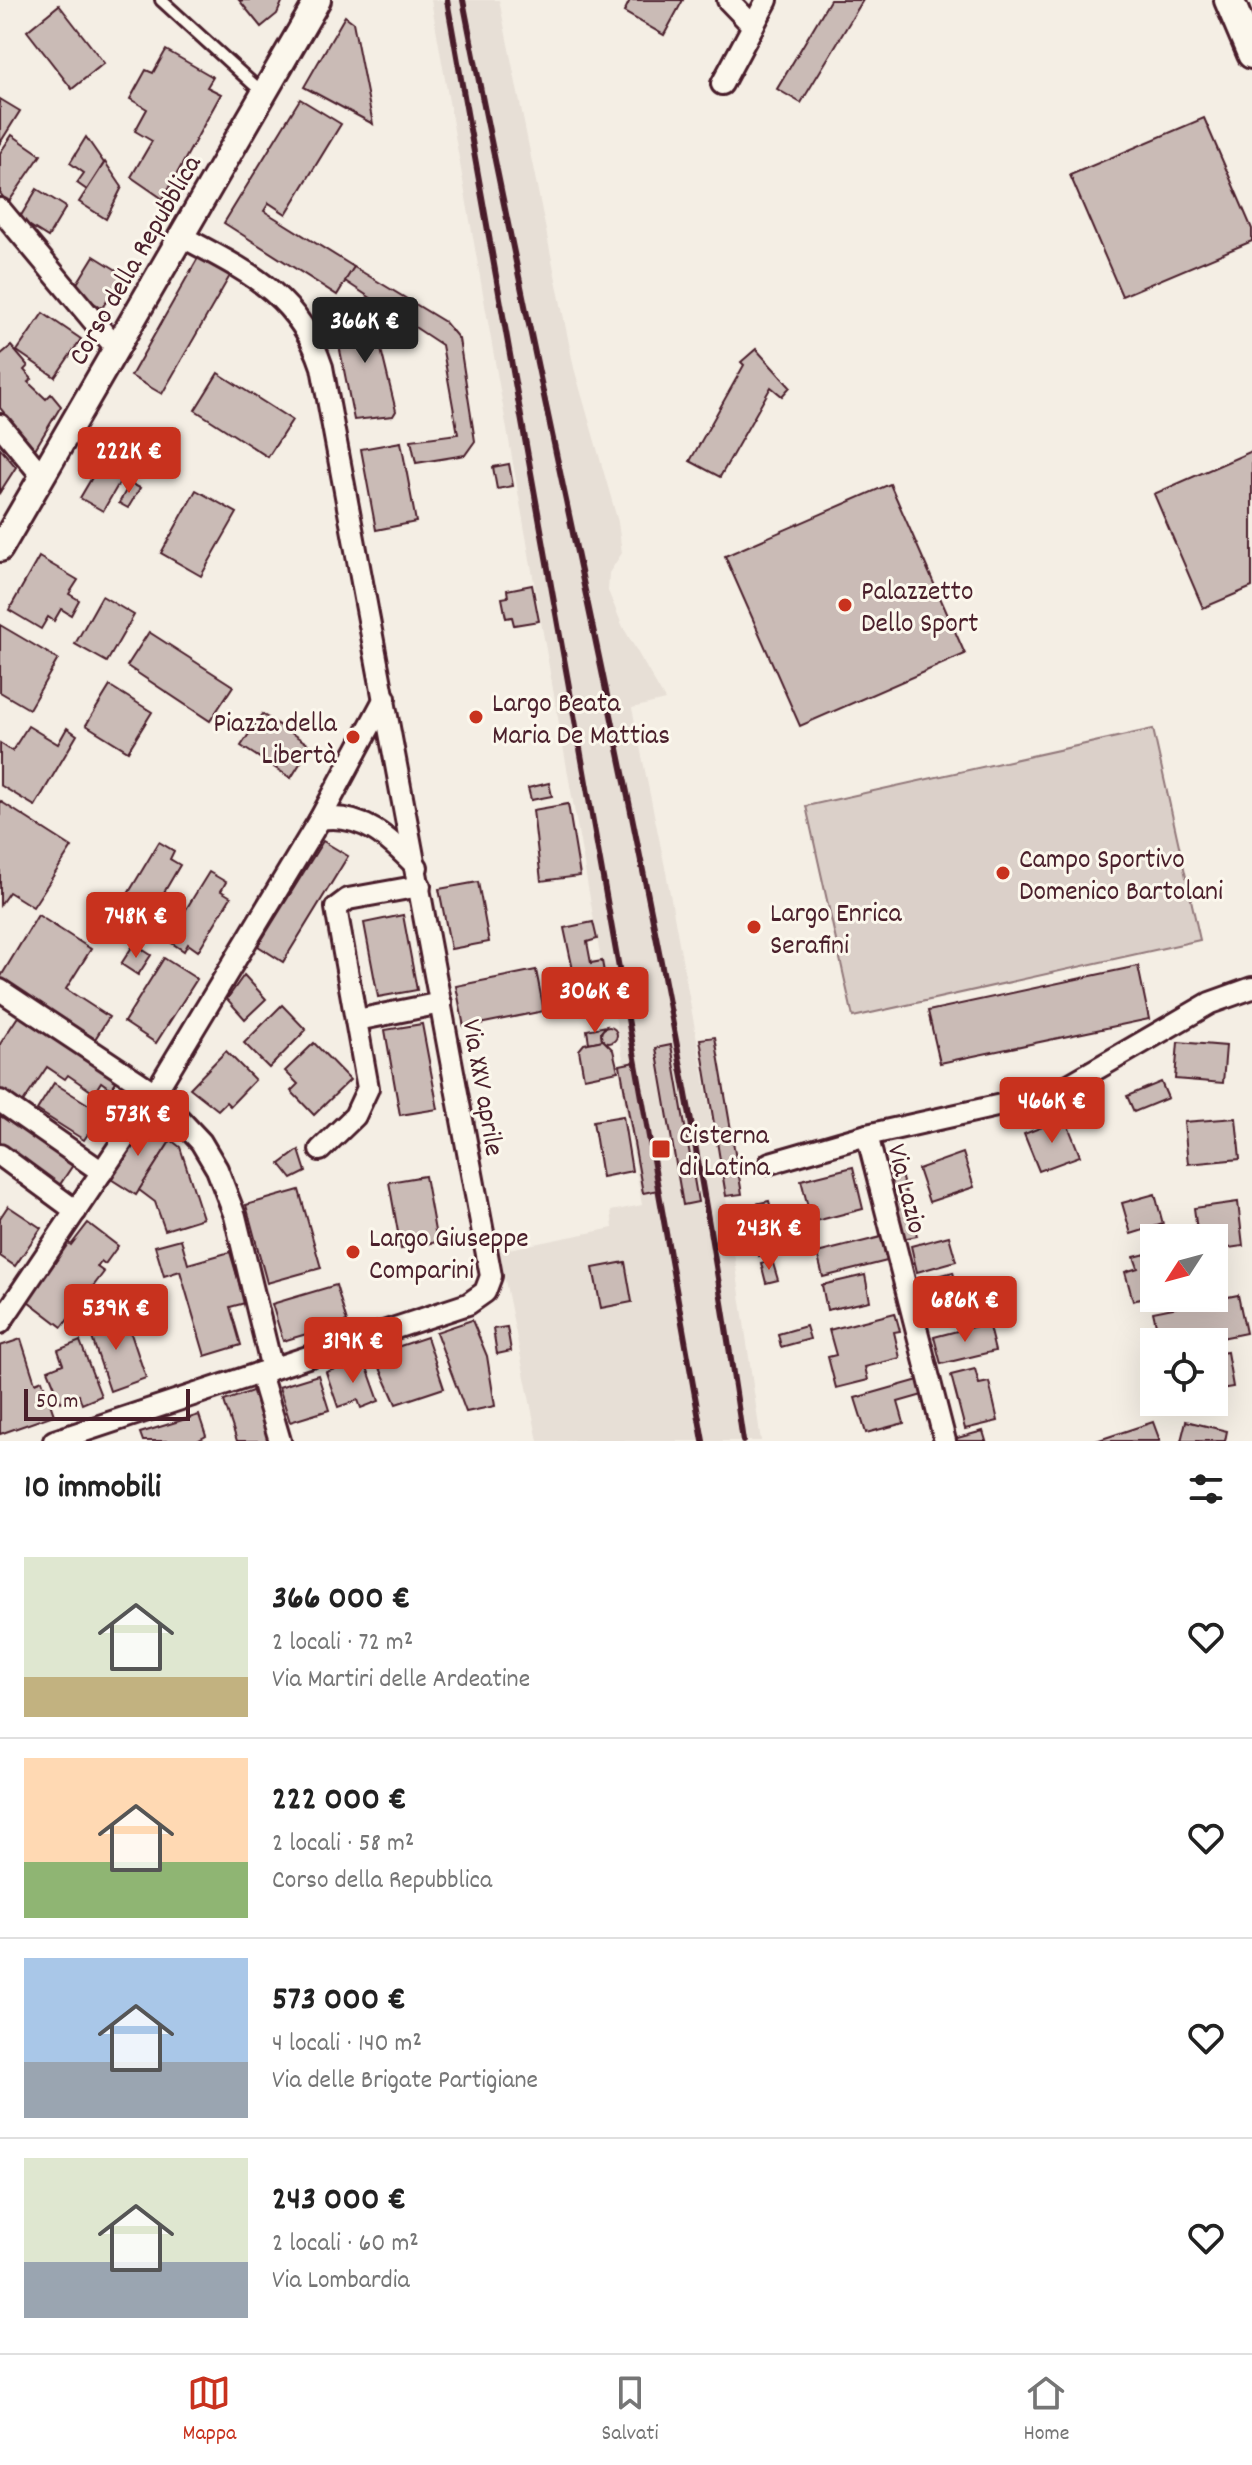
<!DOCTYPE html>
<html lang="it">
<head>
<meta charset="utf-8">
<style>
  body { margin:0; font-family:Dekko,sans-serif; background:#f6f6f6; color:#222; height:100vh; display:flex; flex-direction:column; font-size:30px; white-space:nowrap }
  * { box-sizing:border-box; margin:0 }
  p { font-size:26px; color:#767676 }
  .icon { flex:none; width:44px; height:44px; fill:none; stroke:currentColor; stroke-width:2; stroke-linecap:round; stroke-linejoin:round }
  .map { position:relative; height:1441px; overflow:hidden }
  .details { display:flex; flex-direction:column; background:#fff; flex:1 }
  .details>* { flex:none }
  .needle { width:52px; rotate:234deg }
  .tools { position:absolute; left:1140px; top:1224px; display:grid; gap:16px }
  .tools a { display:grid; place-items:center; width:88px; height:88px; border-radius:0px; background:#fff; box-shadow:0 8px 32px #0002; font-size:40px }
  .scale { position:absolute; left:24px; bottom:20px; width:166px; box-sizing:border-box; padding-left:8px; border:4px solid #4a1f2b; border-top:0; font-size:22px; line-height:28px; white-space:nowrap; color:#4a1f2b; -webkit-text-stroke:6px #fbf7ec; paint-order:stroke }
  .price { position:absolute; translate:-50% -68px; padding:0 18px; border-radius:8px; background:#c8321e; color:#fff; font-size:26px; line-height:52px; filter:drop-shadow(0 2px 4px #0008) }
  .price::after { content:''; position:absolute; left:50%; top:48px; width:24px; height:18px; margin-left:-12px; background:inherit; clip-path:polygon(0 0,100% 0,50% 100%) }
  .price.active { background:#222; color:#fff }
  ul { padding:0; list-style:none }
  li { display:flex; align-items:center; gap:24px; height:200px; padding:0 24px }
  li+li { border-top:2px solid #e0e0e0 }
  li span { display:grid; place-items:center; flex:none; width:224px; height:160px; border-radius:0px; color:#555 }
  li>.icon { margin-inline-start:auto }
  span .icon { width:96px; height:96px; fill:#fffc; stroke-width:1 }
  li b { font-size:34px }
  h2 { display:flex; justify-content:space-between; align-items:center; height:96px; padding:0 24px; font-size:34px }
  .dock { display:flex; justify-content:space-around; align-items:center; height:112px; border-top:2px solid #e0e0e0; background:#fff; font-size:22px; color:#767676 }
  .dock a { display:grid; justify-items:center; gap:4px }
  .dock .active { color:#c8321e }
  .map>svg:first-child { display:block }
  .built { fill:#e7dfd6 }
  .green { fill:#dbd0c9; stroke:#92787a; stroke-width:2 }
  .building { fill:#cabbb6; stroke:#4a1f2b; stroke-width:2 }
  .lines { fill:none; stroke-linecap:round; stroke-linejoin:round }
  .service-casing { stroke:#4a1f2b; stroke-width:16 }
  .minor-casing { stroke:#4a1f2b; stroke-width:26 }
  .tertiary-casing { stroke:#4a1f2b; stroke-width:30 }
  .secondary-casing { stroke:#4a1f2b; stroke-width:34 }
  .service { stroke:#fbf7ec; stroke-width:10 }
  .minor { stroke:#fbf7ec; stroke-width:20 }
  .tertiary { stroke:#fbf7ec; stroke-width:24 }
  .secondary { stroke:#fbf7ec; stroke-width:28 }
  .rail { stroke:#4a1f2b; stroke-width:6 }
  .poi-dot { fill:#c8321e; stroke:#fbf7ec; stroke-width:3 }
  .labels { text-anchor:middle; stroke-width:6; stroke-linejoin:round; paint-order:stroke }
  .street-label { font-size:28px; fill:#4a1f2b; stroke:#fbf7ec }
  .poi-label { font-size:28px; fill:#4a1f2b; stroke:#fbf7ec; text-anchor:start }
</style>
</head>
<body>
<div class="map">
<svg width="1252" height="1441" viewBox="0 0 1252 1441">
  <rect width="100%" height="100%" fill="#f4eee4"/>
  <filter id="ink" filterUnits="userSpaceOnUse"><feTurbulence type="fractalNoise" baseFrequency=".0125" numOctaves="2"/><feDisplacementMap in="SourceGraphic" scale="16" xChannelSelector="R" yChannelSelector="G"/><feConvolveMatrix kernelMatrix="1 2 1 2 8 2 1 2 1" color-interpolation-filters="sRGB"/></filter>
  <g filter="url(#ink)">
    <path class="built" d="M431,0H499L574,368L618,522L622,553L609,573L608,591L623,627L665,700L632,708L666,872L726,1197L761,1441H538L499,1251L613,1228L611,1211L642,1205L622,1091L629,1089L615,1017H611Z"/>
    <path class="green" d="M1153,729L1200,940L853,1017L806,806Z"/>
    <g class="building">
      <path d="M239,0H283L277,14L261,27Z"/>
      <path d="M630,0H683L664,35L624,12Z"/>
      <path d="M830,0H863L801,103L777,89Z"/>
      <path d="M59,5L104,63L72,89L27,31Z"/>
      <path d="M345,16L353,22L373,124L304,87Z"/>
      <path d="M166,50L213,77L207,87L221,94L163,199L131,177L152,141L135,131L147,109L130,99L146,70L153,73Z"/>
      <path d="M0,99L20,111L0,143Z"/>
      <path d="M300,99L341,124L286,214L269,203L264,211L354,267L337,295L224,223Z"/>
      <path d="M1204,118L1252,229V241L1122,296L1070,175Z"/>
      <path d="M12,135L41,155L8,203L0,193V153Z"/>
      <path d="M86,137L104,163L87,190L77,183L84,173L70,163Z"/>
      <path d="M105,162L122,187L106,219L79,202Z"/>
      <path d="M37,189L66,207L48,237L19,219Z"/>
      <path d="M94,256L123,274L102,308L73,290Z"/>
      <path d="M199,256L231,274L162,394L131,376Z"/>
      <path d="M354,267L445,322L459,339L475,441L465,455L416,463L411,440L458,434L442,345L345,281Z"/>
      <path d="M373,308L374,313L378,312L383,335L378,337L396,411L393,416L354,420L334,320Z"/>
      <path d="M43,313L81,339L55,377L17,351Z"/>
      <path d="M11,346L28,366L24,370L32,379L28,382L46,399L51,394L61,406L35,449L0,408V355Z"/>
      <path d="M756,349L790,387L782,396L771,387L720,477L690,461L744,365L741,362Z"/>
      <path d="M218,373L292,420L268,457L195,410Z"/>
      <path d="M401,442L416,522L376,530L361,449Z"/>
      <path d="M0,448L16,467L0,492Z"/>
      <path d="M1252,451V587L1203,608L1154,494Z"/>
      <path d="M107,452L129,466L103,511L80,498Z"/>
      <path d="M509,464L513,486L497,489L493,467Z"/>
      <path d="M130,483L140,488L128,508L119,503Z"/>
      <path d="M890,484L965,654L800,726L725,556Z"/>
      <path d="M196,490L237,513L201,576L161,553Z"/>
      <path d="M39,557L78,580L69,594L79,600L71,615L61,609L54,621L48,617L41,629L9,610Z"/>
      <path d="M532,585L539,621L514,625L512,617L506,618L502,598L508,597L507,590Z"/>
      <path d="M102,596L134,615L107,662L75,644Z"/>
      <path d="M0,625L58,659L29,709L0,692Z"/>
      <path d="M149,632L233,686L210,721L127,666Z"/>
      <path d="M110,686L152,712L128,751L86,725Z"/>
      <path d="M262,714L311,746L291,778L241,746Z"/>
      <path d="M28,726L58,744L67,728L77,735L35,806L0,785V743L12,751Z"/>
      <path d="M549,783L552,796L531,800L528,788Z"/>
      <path d="M0,801L72,847L33,907L9,892L0,905Z"/>
      <path d="M568,804L580,876L541,881L533,810Z"/>
      <path d="M323,841L348,856L283,962L258,946Z"/>
      <path d="M159,842L174,851L170,859L180,865L149,918L138,912L135,918L119,909Z"/>
      <path d="M209,872L226,882L221,891L231,897L198,951L188,944L184,951L167,940Z"/>
      <path d="M478,882L489,942L451,949L439,889Z"/>
      <path d="M38,915L91,949L66,989L109,1017L95,1039L0,978Z"/>
      <path d="M403,915L417,990L378,997L364,923Z"/>
      <path d="M593,922L597,939L587,942L591,963L602,961L605,978L576,984L564,928Z"/>
      <path d="M134,944L151,955L138,975L121,964Z"/>
      <path d="M164,958L197,979L156,1043L124,1022Z"/>
      <path d="M1138,966L1149,1019L940,1063L928,1011Z"/>
      <path d="M536,970L544,1011L464,1027L456,986Z"/>
      <path d="M244,975L266,999L245,1019L227,999Z"/>
      <path d="M282,1005L306,1030L269,1068L244,1043Z"/>
      <path d="M21,1012L119,1077L111,1089L101,1082L94,1093L68,1075L65,1079L47,1067L22,1104L0,1090V1044Z"/>
      <path d="M422,1024L438,1109L400,1115L385,1030Z"/>
      <path d="M606,1026L601,1032L603,1040L589,1043L587,1030Z"/>
      <circle cx="609" cy="1035" r="8"/>
      <path d="M715,1037L742,1194L726,1196L700,1039Z"/>
      <path d="M603,1040L613,1050L618,1071L584,1078L579,1050L584,1044Z"/>
      <path d="M1178,1042L1226,1046L1223,1083L1175,1079Z"/>
      <path d="M314,1043L350,1080L314,1115L291,1091L298,1084L285,1071Z"/>
      <path d="M671,1045L698,1202L683,1205L656,1048Z"/>
      <path d="M226,1051L255,1080L230,1106L226,1102L218,1110L190,1088Z"/>
      <path d="M635,1062L658,1190L643,1193L620,1065Z"/>
      <path d="M1161,1082L1168,1098L1134,1112L1127,1096Z"/>
      <path d="M54,1083L102,1113L84,1140L37,1110Z"/>
      <path d="M0,1107L77,1159L59,1186L0,1146Z"/>
      <path d="M623,1116L632,1171L602,1177L593,1121Z"/>
      <path d="M1065,1118L1080,1156L1039,1171L1024,1134Z"/>
      <path d="M1236,1118L1240,1159L1188,1164L1184,1122Z"/>
      <path d="M141,1121L171,1140L136,1195L106,1176Z"/>
      <path d="M171,1140L180,1147L203,1218L165,1230L155,1202L139,1190Z"/>
      <path d="M299,1150L306,1172L292,1179L280,1164Z"/>
      <path d="M963,1153L974,1187L929,1202L918,1169Z"/>
      <path d="M853,1167L863,1209L812,1222L801,1180Z"/>
      <path d="M899,1167L917,1236L902,1239L885,1171Z"/>
      <path d="M425,1176L437,1242L401,1249L389,1182Z"/>
      <path d="M299,1190L321,1268L267,1283L246,1205Z"/>
      <path d="M1155,1194L1163,1224L1131,1234L1122,1203Z"/>
      <path d="M769,1201L782,1250L759,1256L746,1206Z"/>
      <path d="M1238,1202L1243,1246L1214,1250V1238H1198L1194,1208Z"/>
      <path d="M8,1206L41,1228L15,1266L0,1256V1218Z"/>
      <path d="M88,1223L118,1246L105,1264L101,1261L97,1267L104,1272L62,1327L24,1298L67,1241L71,1245Z"/>
      <path d="M949,1236L956,1261L917,1272L911,1246Z"/>
      <path d="M881,1237L887,1261L823,1277L817,1253Z"/>
      <path d="M181,1239L188,1264L230,1252L245,1303L230,1307L241,1345L205,1356L180,1271L164,1276L155,1246Z"/>
      <path d="M1154,1252V1295L1133,1301L1125,1272L1138,1268L1134,1257Z"/>
      <path d="M772,1260L778,1280L766,1283L761,1263Z"/>
      <path d="M625,1262L632,1302L601,1308L593,1268Z"/>
      <path d="M953,1272L962,1308L929,1317L919,1281Z"/>
      <path d="M865,1275L870,1301L827,1310L822,1285Z"/>
      <path d="M336,1285L347,1322L283,1341L272,1304Z"/>
      <path d="M143,1291L151,1315L128,1324L126,1319L112,1324L104,1299L112,1292L117,1299Z"/>
      <path d="M1238,1295L1246,1333L1202,1342H1160L1153,1312Z"/>
      <path d="M109,1313L112,1324L126,1319L146,1378L110,1391L86,1320Z"/>
      <path d="M895,1313L900,1331L894,1332L900,1358L865,1367L868,1380L836,1388L828,1357L836,1355L829,1330Z"/>
      <path d="M472,1320L487,1356L495,1406L466,1412L436,1332Z"/>
      <path d="M988,1323L995,1351L941,1364L934,1337Z"/>
      <path d="M806,1326L810,1339L781,1347L778,1334Z"/>
      <path d="M507,1327L511,1351L497,1354L493,1329Z"/>
      <path d="M427,1337L444,1388L396,1404L380,1368L386,1366L382,1352Z"/>
      <path d="M21,1339L35,1383L42,1380L54,1415L0,1434V1346Z"/>
      <path d="M80,1341L101,1396L82,1404L79,1395L61,1402L48,1370L63,1364L58,1350Z"/>
      <path d="M1227,1352L1233,1387L1214,1390V1354Z"/>
      <path d="M364,1359L379,1401L361,1408L358,1400L338,1407L326,1372Z"/>
      <path d="M975,1369L979,1384L989,1382L998,1421L965,1429L951,1375Z"/>
      <path d="M318,1375L329,1410L290,1422L279,1387Z"/>
      <path d="M922,1379L926,1394L898,1402L904,1423L866,1433L855,1398Z"/>
      <path d="M255,1390L272,1441H237L224,1401Z"/>
      <path d="M199,1415L206,1436L197,1441H143L140,1433Z"/>
      <path d="M1186,1421L1227,1431L1225,1441H1181Z"/>
      <path d="M1153,1422L1160,1441H1096Z"/>
      <path d="M983,1431L986,1441H951L950,1440Z"/>
    </g>
    <g class="lines">
      <g class="service-casing">
        <path id="service" d="M161,0L263,93"/>
      </g>
      <g class="minor-casing">
        <g id="minor">
          <path d="M728,0L752,25"/>
          <path d="M722,84L767,0"/>
          <path d="M0,209L116,348"/>
          <path d="M0,425L42,476"/>
          <path d="M320,819C362,812 390,839 417,867"/>
          <path d="M0,990L155,1093L201,1142L217,1169L235,1216L272,1369"/>
          <path d="M357,1020L441,1003"/>
          <path d="M0,1101L102,1172"/>
          <path d="M867,1135L945,1441"/>
          <path d="M320,1150L355,1116L368,1088L336,908L348,899L420,886"/>
          <path d="M0,1155L76,1211"/>
          <path d="M770,1163L867,1135L1055,1093L1210,1003L1252,988"/>
          <path d="M0,1323L155,1093L320,819L385,698"/>
          <path d="M260,1373L280,1441"/>
          <path d="M54,1441L468,1304L485,1292L491,1276L322,367C298,293 244,270 181,236"/>
        </g>
      </g>
      <g class="tertiary-casing">
        <path id="tertiary" d="M0,549L318,0"/>
      </g>
      <g class="secondary-casing">
        <path id="secondary" d="M1229,0L1252,54"/>
      </g>
      <use href="#service" class="service"/>
      <use href="#minor" class="minor"/>
      <use href="#tertiary" class="tertiary"/>
      <use href="#secondary" class="secondary"/>
      <g class="rail">
        <path d="M447,0L703,1441"/>
        <path d="M463,0C556,481 674,956 743,1441"/>
      </g>
    </g>
  </g>
  <g class="poi-dot">
    <circle cx="845" cy="605" r="8"/>
    <circle cx="476" cy="717" r="8"/>
    <circle cx="353" cy="737" r="8"/>
    <circle cx="1003" cy="873" r="8"/>
    <circle cx="754" cy="927" r="8"/>
    <rect x="651" y="1139" width="20" height="20" rx="4"/>
    <circle cx="353" cy="1252" r="8"/>
  </g>
  <g class="labels">
    <g class="street-label">
      <text transform="translate(133 259) rotate(-60)" y="10">Corso della Repubblica</text>
      <text transform="translate(485 1087) rotate(80)" y="10">Via XXV aprile</text>
      <text transform="translate(909 1188) rotate(76)" y="10">Via Lazio</text>
    </g>
    <g class="poi-label">
      <text x="861" y="599">Palazzetto<tspan x="861" dy="32">Dello Sport</tspan></text>
      <text x="492" y="711">Largo Beata<tspan x="492" dy="32">Maria De Mattias</tspan></text>
      <text x="337" y="731" text-anchor="end">Piazza della<tspan x="337" dy="32">Libertà</tspan></text>
      <text x="1019" y="867">Campo Sportivo<tspan x="1019" dy="32">Domenico Bartolani</tspan></text>
      <text x="770" y="921">Largo Enrica<tspan x="770" dy="32">Serafini</tspan></text>
      <text x="679" y="1143">Cisterna<tspan x="679" dy="32">di Latina</tspan></text>
      <text x="369" y="1246">Largo Giuseppe<tspan x="369" dy="32">Comparini</tspan></text>
    </g>
  </g>
</svg>
<div class="tools">
<a><svg class="needle" viewBox="-14 -14 28 28"><path d="M0-13l5 13h-10z" fill="#e53935"/><path d="M0 13l5-13h-10z" fill="#767676"/></svg></a>
<a><svg class="icon" aria-label="locate" viewBox="0 0 24 24"><circle cx="12" cy="12" r="6"/><path d="M12 2v4M12 18v4M2 12h4M18 12h4"/></svg></a>
</div>
<div class="scale">50 m</div>
<b class="price active" style="left:365px;top:365px">366K €</b>
<b class="price" style="left:129px;top:495px">222K €</b>
<b class="price" style="left:136px;top:960px">748K €</b>
<b class="price" style="left:595px;top:1035px">306K €</b>
<b class="price" style="left:1052px;top:1145px">466K €</b>
<b class="price" style="left:138px;top:1158px">573K €</b>
<b class="price" style="left:769px;top:1272px">243K €</b>
<b class="price" style="left:965px;top:1344px">686K €</b>
<b class="price" style="left:116px;top:1352px">539K €</b>
<b class="price" style="left:353px;top:1385px">319K €</b>
</div>
<section class="details">
<h2>10 immobili<svg class="icon" aria-label="filters" viewBox="0 0 24 24"><path d="M4 7h16M4 17h16"/><circle cx="9" cy="7" r="2"/><circle cx="15" cy="17" r="2"/></svg></h2>
<ul>
<li><span style="background:linear-gradient(#dfe7d0 75%,#c2b280 0)"><svg class="icon" aria-label="home" viewBox="0 0 24 24"><path d="M3 11l9-7 9 7M6 9v11h12V9"/></svg></span><div><b>366 000 €</b><p>2 locali · 72 m²</p><p>Via Martiri delle Ardeatine</p></div><svg class="icon" aria-label="heart" viewBox="0 0 24 24"><path d="M12 20l-8-8c-3-5 5-10 8-4 3-6 11-1 8 4z"/></svg></li>
<li><span style="background:linear-gradient(#ffd9b3 65%,#8fb573 0)"><svg class="icon" aria-label="home" viewBox="0 0 24 24"><path d="M3 11l9-7 9 7M6 9v11h12V9"/></svg></span><div><b>222 000 €</b><p>2 locali · 58 m²</p><p>Corso della Repubblica</p></div><svg class="icon" aria-label="heart" viewBox="0 0 24 24"><path d="M12 20l-8-8c-3-5 5-10 8-4 3-6 11-1 8 4z"/></svg></li>
<li><span style="background:linear-gradient(#a9c7e8 65%,#9aa5b1 0)"><svg class="icon" aria-label="home" viewBox="0 0 24 24"><path d="M3 11l9-7 9 7M6 9v11h12V9"/></svg></span><div><b>573 000 €</b><p>4 locali · 140 m²</p><p>Via delle Brigate Partigiane</p></div><svg class="icon" aria-label="heart" viewBox="0 0 24 24"><path d="M12 20l-8-8c-3-5 5-10 8-4 3-6 11-1 8 4z"/></svg></li>
<li><span style="background:linear-gradient(#dfe7d0 65%,#9aa5b1 0)"><svg class="icon" aria-label="home" viewBox="0 0 24 24"><path d="M3 11l9-7 9 7M6 9v11h12V9"/></svg></span><div><b>243 000 €</b><p>2 locali · 60 m²</p><p>Via Lombardia</p></div><svg class="icon" aria-label="heart" viewBox="0 0 24 24"><path d="M12 20l-8-8c-3-5 5-10 8-4 3-6 11-1 8 4z"/></svg></li>
</ul>
</section>
<nav class="dock">
<a class="active"><svg class="icon" aria-label="map" viewBox="0 0 24 24"><path d="M3 6l6-2 6 2 6-2v14l-6 2-6-2-6 2zM9 4v14M15 6v14"/></svg>Mappa</a>
<a><svg class="icon" aria-label="saved" viewBox="0 0 24 24"><path d="M7 4h10v16l-5-4-5 4z"/></svg>Salvati</a>
<a><svg class="icon" aria-label="home" viewBox="0 0 24 24"><path d="M3 11l9-7 9 7M6 9v11h12V9"/></svg>Home</a>
</nav>
</body>
</html>
